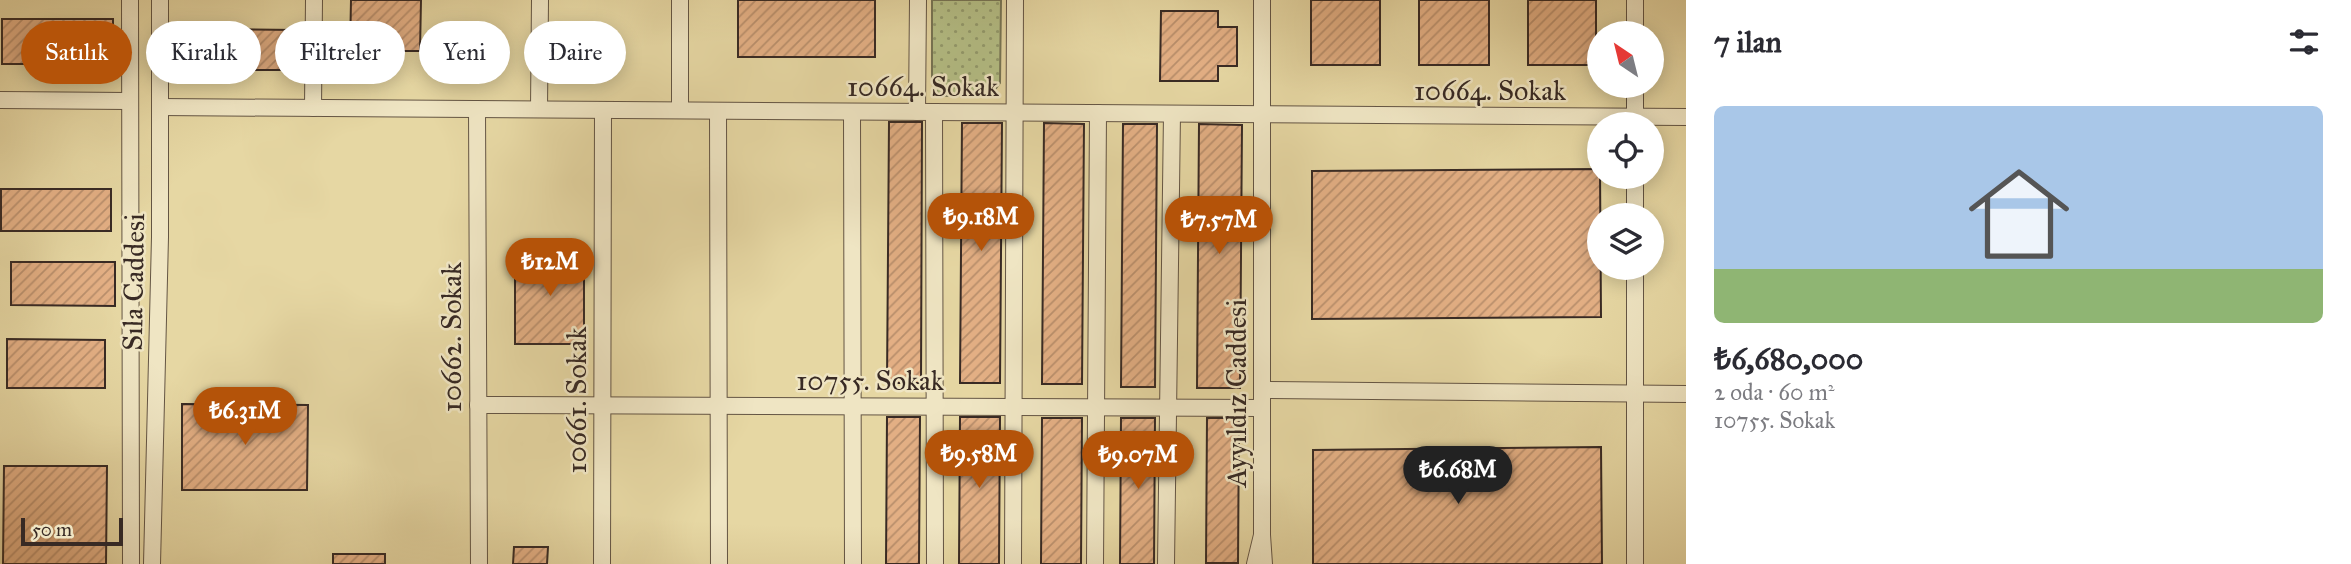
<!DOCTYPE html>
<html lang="tr">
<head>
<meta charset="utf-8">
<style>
  body { margin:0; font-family:"IM FELL Great Primer",serif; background:#f7f7f7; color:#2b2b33; height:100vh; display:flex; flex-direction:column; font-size:26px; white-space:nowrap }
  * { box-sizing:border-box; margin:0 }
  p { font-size:23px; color:#7c7c81 }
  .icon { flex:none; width:38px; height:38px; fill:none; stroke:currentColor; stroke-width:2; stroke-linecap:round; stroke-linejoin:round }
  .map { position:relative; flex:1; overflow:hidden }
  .panel { display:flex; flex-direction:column; background:#fff; width:665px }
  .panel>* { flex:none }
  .banner { position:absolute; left:21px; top:21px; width:665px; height:63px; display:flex; gap:14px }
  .needle { width:46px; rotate:325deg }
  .buttons { position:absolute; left:1587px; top:21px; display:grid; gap:14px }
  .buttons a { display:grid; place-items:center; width:77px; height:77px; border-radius:50%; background:#fff; box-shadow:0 4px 18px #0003; font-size:35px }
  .scale { position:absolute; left:21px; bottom:18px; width:102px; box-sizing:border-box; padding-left:7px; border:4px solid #382a24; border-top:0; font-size:19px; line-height:24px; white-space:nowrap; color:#382a24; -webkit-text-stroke:5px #efe5c3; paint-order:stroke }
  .price { position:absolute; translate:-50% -60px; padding:0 16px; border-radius:24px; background:#b45309; color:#fff; font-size:23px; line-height:46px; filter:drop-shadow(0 2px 4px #0008) }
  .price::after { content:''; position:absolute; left:50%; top:42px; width:21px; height:16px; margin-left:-10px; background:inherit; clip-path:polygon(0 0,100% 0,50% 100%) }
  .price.current { background:#222; color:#fff }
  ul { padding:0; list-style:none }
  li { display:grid; align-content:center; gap:14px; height:371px; padding:0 28px }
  li span { display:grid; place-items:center; height:217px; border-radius:10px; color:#555 }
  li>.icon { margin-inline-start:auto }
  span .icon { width:126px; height:126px; fill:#fffc; stroke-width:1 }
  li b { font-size:30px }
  h2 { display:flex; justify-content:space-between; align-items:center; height:84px; padding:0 28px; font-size:30px }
  .pill { padding:0 24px; border-radius:32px; background:#fff; box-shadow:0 4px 18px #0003; font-size:24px; line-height:63px }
  .pill.current { background:#b45309; color:#fff }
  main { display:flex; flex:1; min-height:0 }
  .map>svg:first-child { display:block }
  .grass { fill:url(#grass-dots); stroke:#767454; stroke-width:2 }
  .building { fill:url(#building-hatch); stroke:#382a24; stroke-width:2 }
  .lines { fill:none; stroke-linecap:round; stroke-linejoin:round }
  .minor-casing { stroke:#645544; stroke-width:18 }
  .minor { stroke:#efe5c3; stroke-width:16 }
  .labels { text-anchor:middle; stroke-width:5; stroke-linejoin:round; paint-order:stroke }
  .street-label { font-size:28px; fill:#382a24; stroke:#efe5c3 }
</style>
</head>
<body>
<main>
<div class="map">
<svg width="1686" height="564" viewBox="0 0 1686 564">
  <defs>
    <pattern id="grass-dots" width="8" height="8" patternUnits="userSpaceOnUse" patternTransform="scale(1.75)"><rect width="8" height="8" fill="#b4be85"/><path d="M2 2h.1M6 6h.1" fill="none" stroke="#939b6d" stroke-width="1.8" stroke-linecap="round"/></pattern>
    <pattern id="building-hatch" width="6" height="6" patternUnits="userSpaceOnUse" patternTransform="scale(1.75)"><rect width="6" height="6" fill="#e3af84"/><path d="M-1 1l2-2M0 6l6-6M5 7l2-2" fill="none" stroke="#b98f6c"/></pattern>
  </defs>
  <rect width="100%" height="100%" fill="#e6d7a3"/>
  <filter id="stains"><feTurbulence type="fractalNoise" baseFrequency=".00286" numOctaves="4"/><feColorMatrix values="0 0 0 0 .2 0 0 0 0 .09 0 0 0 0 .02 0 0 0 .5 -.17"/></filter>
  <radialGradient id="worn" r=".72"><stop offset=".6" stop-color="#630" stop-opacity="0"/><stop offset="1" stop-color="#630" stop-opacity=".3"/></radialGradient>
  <path class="grass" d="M932,0H1001L1000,83L991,95L940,96L932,84Z"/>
  <g class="building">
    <path d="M351,0H421L420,51H350Z"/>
    <rect x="738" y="0" width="137" height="57"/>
    <rect x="1311" y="0" width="69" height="65"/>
    <rect x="1419" y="0" width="70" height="65"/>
    <rect x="1528" y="0" width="68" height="65"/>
    <path d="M1161,11H1218V27H1237V66H1218V81H1160Z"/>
    <path d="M2,19H113V50H97V64H2Z"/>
    <path d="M195,29L294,30V70H195Z"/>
    <path d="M889,122H922L921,383H887Z"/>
    <path d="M962,123H1002L1000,383H960Z"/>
    <path d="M1044,123L1084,124L1082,384H1042Z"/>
    <path d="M1123,124H1157L1155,387H1121Z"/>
    <path d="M1199,124L1242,125L1240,388H1197Z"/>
    <path d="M1600,169L1601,317L1312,319V171Z"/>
    <rect x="1" y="189" width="110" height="42"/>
    <rect x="515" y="252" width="69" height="92"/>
    <path d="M11,262H115V306L11,305Z"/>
    <path d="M7,339L105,340V388H7Z"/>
    <path d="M182,404L308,405L307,490H182Z"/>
    <path d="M887,417H920L919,564H886Z"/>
    <path d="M960,417H1000L999,564H959Z"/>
    <path d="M1042,418H1082L1081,564H1041Z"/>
    <path d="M1121,418H1155L1154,564H1120Z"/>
    <path d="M1207,418H1239L1238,563H1206Z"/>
    <path d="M1601,447L1602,564H1313V450Z"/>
    <path d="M4,466H107L106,564H3Z"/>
    <path d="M514,547H548L547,564H513Z"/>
    <rect x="333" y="554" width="52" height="10"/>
  </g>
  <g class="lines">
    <g class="minor-casing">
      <g id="minor">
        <path d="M130,0L131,564"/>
        <path d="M1262,0V535"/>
        <path d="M1635,33V0"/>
        <path d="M0,100L128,101"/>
        <path d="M160,107L1686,117"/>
        <path d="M313,108L314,0"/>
        <path d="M477,109L479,564"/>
        <path d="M539,109L540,0"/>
        <path d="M680,110V0"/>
        <path d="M718,111L719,564"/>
        <path d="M852,112L853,564"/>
        <path d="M917,112L918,0"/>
        <path d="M934,112L935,564"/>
        <path d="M1635,124V86"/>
        <path d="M1635,215V177"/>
        <path d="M1262,390L1686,394"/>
        <path d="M478,405L1262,408"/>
        <path d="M152,564L160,237V0"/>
        <path d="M602,564L603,110"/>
        <path d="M1013,564L1015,0"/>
        <path d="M1095,564L1098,113"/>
        <path d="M1166,564L1172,114"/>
        <path d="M1255,564L1262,535L1264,564"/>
        <path d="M1635,564V268"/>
      </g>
    </g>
    <use href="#minor" class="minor"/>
  </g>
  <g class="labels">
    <g class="street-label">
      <text x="923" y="96">10664. Sokak</text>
      <text x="1490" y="100">10664. Sokak</text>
      <text transform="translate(133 282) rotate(-89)" y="10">Sıla Caddesi</text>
      <text transform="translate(451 337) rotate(-90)" y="10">10662. Sokak</text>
      <text x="870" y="390">10755. Sokak</text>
      <text transform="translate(1236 393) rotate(-90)" y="10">Ayyıldız Caddesi</text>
      <text transform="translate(576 400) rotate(-90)" y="10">10661. Sokak</text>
    </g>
  </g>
  <rect width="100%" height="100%" filter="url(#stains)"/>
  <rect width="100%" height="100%" fill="url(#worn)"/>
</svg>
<div class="buttons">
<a><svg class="needle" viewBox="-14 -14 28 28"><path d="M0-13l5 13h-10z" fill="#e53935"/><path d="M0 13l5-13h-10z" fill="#7c7c81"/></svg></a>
<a><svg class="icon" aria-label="locate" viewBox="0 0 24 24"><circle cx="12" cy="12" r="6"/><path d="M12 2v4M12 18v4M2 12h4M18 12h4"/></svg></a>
<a><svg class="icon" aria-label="layers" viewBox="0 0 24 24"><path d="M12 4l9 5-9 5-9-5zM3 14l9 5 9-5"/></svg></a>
</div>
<div class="scale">50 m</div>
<b class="price" style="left:981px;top:253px">₺9.18M</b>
<b class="price" style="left:1219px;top:256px">₺7.57M</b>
<b class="price" style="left:550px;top:298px">₺12M</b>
<b class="price" style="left:245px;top:447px">₺6.31M</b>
<b class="price" style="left:979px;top:490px">₺9.58M</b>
<b class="price" style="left:1138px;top:491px">₺9.07M</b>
<b class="price current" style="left:1458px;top:506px">₺6.68M</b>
<div class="banner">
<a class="pill current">Satılık</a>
<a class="pill">Kiralık</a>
<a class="pill">Filtreler</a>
<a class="pill">Yeni</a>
<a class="pill">Daire</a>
</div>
</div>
<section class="panel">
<h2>7 ilan<svg class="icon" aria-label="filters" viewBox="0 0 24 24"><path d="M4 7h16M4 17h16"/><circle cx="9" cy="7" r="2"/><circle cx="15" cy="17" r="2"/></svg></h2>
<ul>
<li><span style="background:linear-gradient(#a9c7e8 75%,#8fb573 0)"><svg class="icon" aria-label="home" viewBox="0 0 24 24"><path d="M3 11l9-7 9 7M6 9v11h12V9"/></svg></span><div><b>₺6,680,000</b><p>2 oda · 60 m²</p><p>10755. Sokak</p></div></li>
</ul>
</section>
</main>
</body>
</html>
